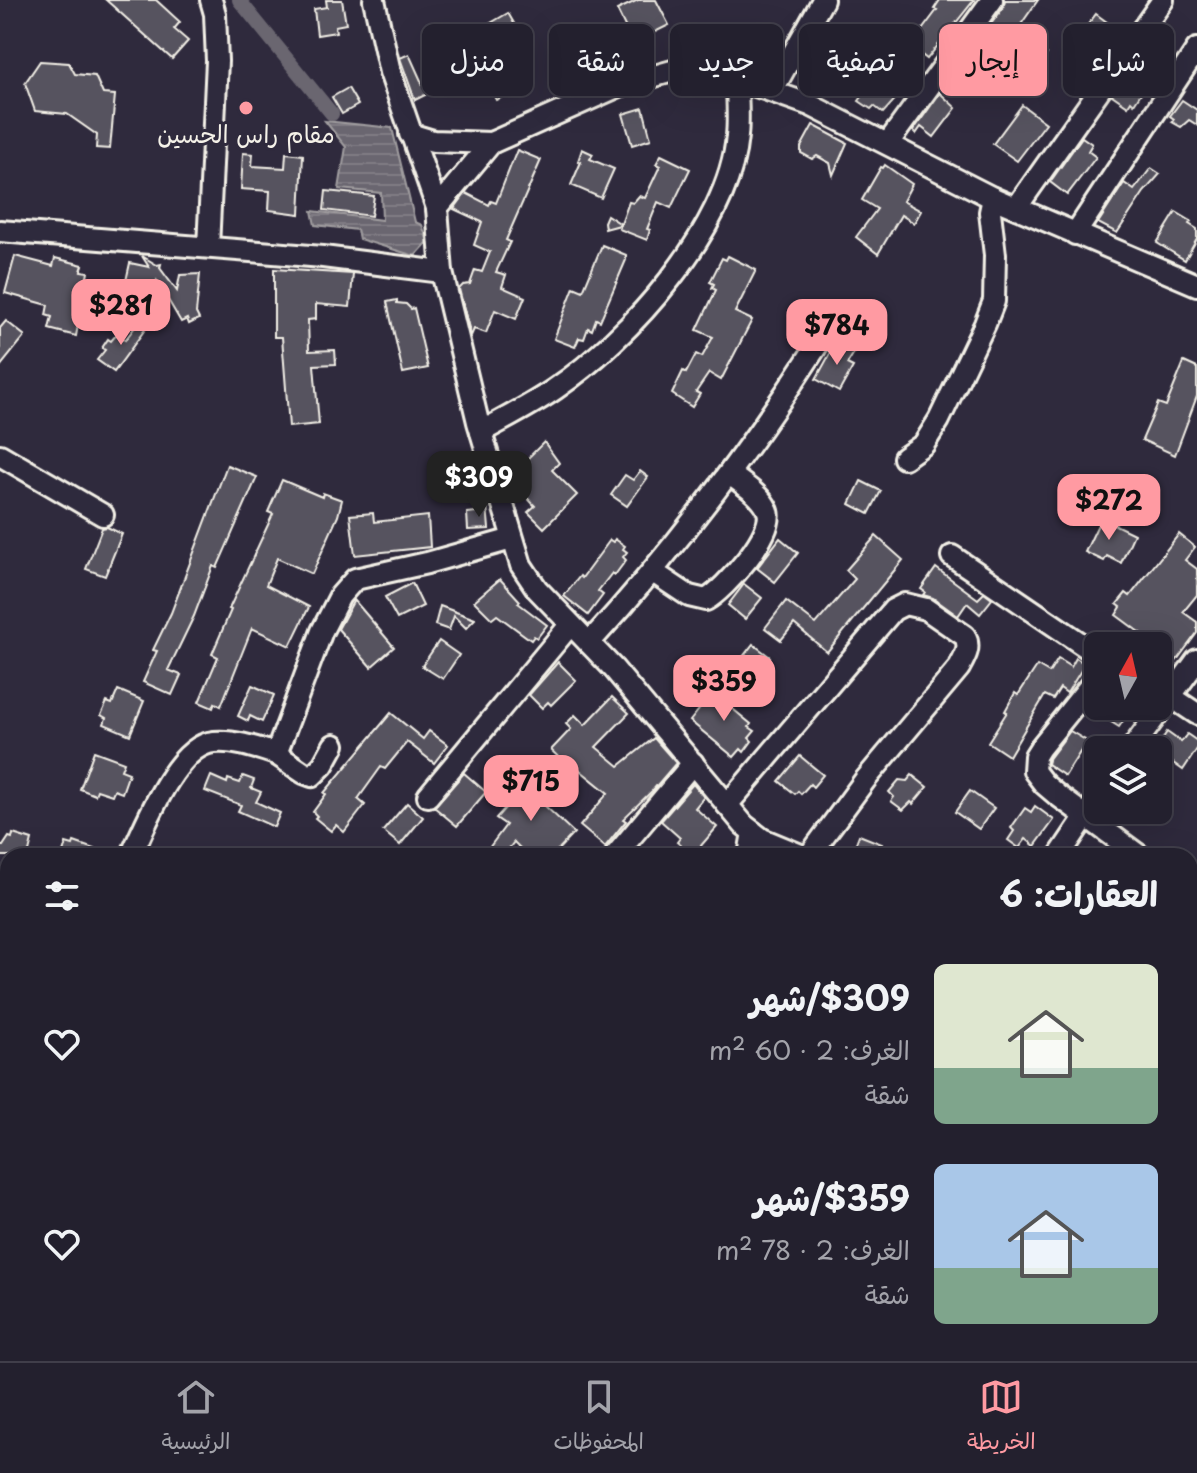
<!DOCTYPE html>
<html lang="ar">
<head>
<meta charset="utf-8">
<style>
  body { margin:0; font-family:"Playpen Sans","Playpen Sans Arabic",sans-serif; background:#2b2836; color:#f1f3f6; direction:rtl; height:100vh; display:flex; flex-direction:column; font-size:30px; white-space:nowrap }
  * { box-sizing:border-box; margin:0 }
  p { font-size:26px; color:#a3a3aa }
  .icon { flex:none; width:44px; height:44px; fill:none; stroke:currentColor; stroke-width:2; stroke-linecap:round; stroke-linejoin:round }
  .map { position:relative; flex:1; overflow:hidden; direction:ltr }
  .sheet { position:absolute; left:0px; top:848px; width:1198px; height:514px; display:flex; flex-direction:column; background:#23202e; border-radius:24px 24px 0 0; box-shadow:0 8px 32px #0002,0 0 0 2px #403e4a; direction:rtl }
  .sheet>* { flex:none }
  .banner { position:absolute; left:24px; top:24px; width:1150px; height:72px; direction:rtl; display:flex; gap:16px }
  .needle { width:52px; rotate:8deg }
  .fabs { position:absolute; left:1084px; top:632px; display:grid; gap:16px }
  .fabs a { display:grid; place-items:center; width:88px; height:88px; border-radius:12px; background:#23202e; box-shadow:0 8px 32px #0002,0 0 0 2px #403e4a; font-size:40px }
  .price { position:absolute; translate:-50% -68px; padding:0 18px; border-radius:16px; background:#ff9aa2; color:#111; font-size:26px; line-height:52px; filter:drop-shadow(0 2px 4px #0008) }
  .price::after { content:''; position:absolute; left:50%; top:48px; width:24px; height:18px; margin-left:-12px; background:inherit; clip-path:polygon(0 0,100% 0,50% 100%) }
  .price.on { background:#222; color:#fff }
  ul { padding:0; list-style:none }
  li { display:flex; align-items:center; gap:24px; height:200px; padding:0 40px }
  li span { display:grid; place-items:center; flex:none; width:224px; height:160px; border-radius:12px; color:#555 }
  li>.icon { margin-inline-start:auto }
  span .icon { width:96px; height:96px; fill:#fffc; stroke-width:1 }
  li b { font-size:34px }
  h2 { display:flex; justify-content:space-between; align-items:center; height:96px; padding:0 40px; font-size:34px }
  .pill { padding:0 28px; border-radius:12px; background:#23202e; box-shadow:0 8px 32px #0002,0 0 0 2px #403e4a; font-size:28px; line-height:72px }
  .pill.on { background:#ff9aa2; color:#111 }
  .tabs { display:flex; justify-content:space-around; align-items:center; height:112px; border-top:2px solid #403e4a; background:#23202e; font-size:22px; color:#a3a3aa }
  .tabs a { display:grid; justify-items:center; gap:4px }
  .tabs .on { color:#ff9aa2 }
  .map>svg:first-child { display:block }
  .water { fill:url(#water-rules); stroke:#a19ea0; stroke-width:2 }
  .lines { fill:none; stroke-linecap:round; stroke-linejoin:round }
  .canal { stroke:#6a6670; stroke-width:14 }
  .building { fill:#56525f; stroke:#f4f1e8; stroke-width:2 }
  .minor-casing { stroke:#f4f1e8; stroke-width:26 }
  .minor { stroke:#2f2a3d; stroke-width:20 }
  .poi-dot { fill:#ff9aa2; stroke:#2f2a3d; stroke-width:3 }
  .labels { text-anchor:middle; stroke-width:6; stroke-linejoin:round; paint-order:stroke }
  .poi-label { font-size:24px; fill:#f4f1e8; stroke:#2f2a3d }
</style>
</head>
<body>
<div class="map">
<svg width="1197" height="1361" viewBox="0 0 1197 1361">
  <defs>
    <pattern id="water-rules" width="6" height="5" patternUnits="userSpaceOnUse" patternTransform="scale(2)"><rect width="6" height="5" fill="#6a6670"/><path d="M0 2.5h6" fill="none" stroke="#807c84"/></pattern>
  </defs>
  <rect width="100%" height="100%" fill="#2f2a3d"/>
  <filter id="ink" filterUnits="userSpaceOnUse"><feTurbulence type="fractalNoise" baseFrequency=".0125" numOctaves="2"/><feDisplacementMap in="SourceGraphic" scale="16" xChannelSelector="R" yChannelSelector="G"/><feConvolveMatrix kernelMatrix="1 2 1 2 8 2 1 2 1" color-interpolation-filters="sRGB"/></filter>
  <g filter="url(#ink)">
    <path class="water" d="M325,121L392,128L415,222L422,225L428,242L415,256L359,239L357,230L315,225L312,211L382,220L381,193L339,189L346,147Z"/>
    <g class="lines">
      <path class="canal" d="M239,0L332,114"/>
    </g>
    <g class="building">
      <path d="M106,0H156L180,22L174,29L188,41L172,59Z"/>
      <path d="M326,0H342L346,24L335,26L336,32L317,35L314,9L327,7Z"/>
      <path d="M638,0H656L669,25L633,43L617,10Z"/>
      <path d="M940,0H974L927,59L910,46L937,10L934,9Z"/>
      <path d="M1005,0H1038L1015,33L1047,54L1033,75L989,45L991,42L982,36L1003,8Z"/>
      <path d="M508,13L526,44L495,63L506,81L519,75L524,87L496,100L491,90L477,87L484,71L461,32L471,26L475,32Z"/>
      <path d="M1096,14L1111,25L1099,41L1096,39L1085,53L1073,44Z"/>
      <path d="M409,54L427,94L415,100L400,58Z"/>
      <path d="M1164,54L1165,70L1152,72L1154,73L1134,104L1131,101L1128,106L1112,95L1135,62L1150,71Z"/>
      <path d="M40,61L69,63L75,74L95,76L103,94L115,95L110,149L96,148L97,135L67,114L35,111L25,83Z"/>
      <path d="M889,67L908,80L906,83L908,85L883,113L874,106L871,109L859,101L878,75L881,77Z"/>
      <path d="M348,88L358,105L342,114L332,97Z"/>
      <path d="M940,93L956,108L934,137L921,127L916,134L913,131Z"/>
      <path d="M1182,100L1197,110V125L1189,120L1181,127L1172,122L1174,119L1170,116Z"/>
      <path d="M1022,105L1046,123L1017,161L993,144Z"/>
      <path d="M643,108L651,139L632,145L623,114Z"/>
      <path d="M813,125L847,143L833,175L830,163L817,156L812,159L801,153V147Z"/>
      <path d="M1082,137L1092,144L1088,151L1096,157L1067,195L1050,182Z"/>
      <path d="M582,149L593,154L590,159L614,169L601,198L571,185L581,162L578,161Z"/>
      <path d="M517,150L541,160L506,240L510,242L496,272L506,275L502,287L525,297L516,319L495,310L486,333L474,329L471,336L459,289L463,285L470,284L475,270L482,272L490,252L474,245L482,222L454,209L466,193L489,205L491,201L496,203Z"/>
      <path d="M243,153L253,154L252,166L285,168L286,153L303,155L300,214L269,210L270,191L241,189Z"/>
      <path d="M661,155L690,169L671,208L658,202L647,229L650,230L647,240L619,229L620,225L605,229L604,222L607,215L621,224L629,202L633,203L639,196L645,198L660,166L656,164Z"/>
      <path d="M885,165L912,184L903,201L921,211L914,223L901,215L878,254L856,237L877,209L862,200L881,167L883,168Z"/>
      <path d="M1151,168L1160,174L1144,192L1117,233L1098,223L1124,183L1134,190Z"/>
      <path d="M326,191L374,196L371,216L324,210Z"/>
      <path d="M1176,212L1191,221L1189,224L1197,229V239L1185,260L1157,243Z"/>
      <path d="M602,245L626,255V260L600,321L596,319L592,330L588,328L584,339L579,338L575,347L554,339L574,287L583,291Z"/>
      <path d="M15,256L53,266L55,258L83,265L81,271L88,272L76,336L49,329L52,317L46,315L48,305L5,293Z"/>
      <path d="M142,256L157,265L161,264L160,268L177,291L180,275L200,274L196,313L199,319L189,324L187,319L181,322L157,281L153,302L134,298L135,292L124,290L130,263L149,267Z"/>
      <path d="M728,256L756,270L735,312L752,320L721,380L709,373L696,392L700,394L692,407L672,394L683,371L686,373L696,354L702,357L713,337L697,330L716,290L712,288L714,284L710,282L722,258L726,260Z"/>
      <path d="M274,269L353,274L350,307L316,304V319L308,320L309,351L335,350L336,364L314,365L319,424L289,427L282,337H274Z"/>
      <path d="M397,300V303L406,304L411,309L414,308L428,368L403,373L387,302Z"/>
      <path d="M142,318L149,324L114,372L97,360L105,350L102,348L108,339L111,341L117,334L125,340Z"/>
      <path d="M6,321L25,336L0,367V328Z"/>
      <path d="M837,341L855,351L847,364L853,367L839,392L816,379Z"/>
      <path d="M1184,362L1197,368V396L1175,455L1142,440L1158,403L1166,406Z"/>
      <path d="M544,442L559,463L552,470L577,495L544,528L528,512L535,506L516,486L525,478L517,469Z"/>
      <path d="M227,465L257,477L217,568L213,566L194,616L168,670L181,675L172,695L143,682L157,651L153,650L171,613Z"/>
      <path d="M640,471L648,477L627,506L611,495L625,475L633,480Z"/>
      <path d="M282,480L322,497L323,493L342,500L338,516L312,574L277,558L266,585L309,607L290,646L252,628L221,706L215,703L213,708L199,702L218,657L212,654L231,610L229,609L273,514L268,512Z"/>
      <path d="M861,481L881,491L869,514L850,504Z"/>
      <path d="M487,505L489,529L468,530L467,513L476,512L475,506Z"/>
      <path d="M373,513L374,522L428,516L430,547L355,555L350,515Z"/>
      <path d="M1101,518L1134,534L1121,563L1107,556L1104,561L1085,552Z"/>
      <path d="M107,527L122,534L105,576L86,569L102,528Z"/>
      <path d="M1179,534L1195,547L1185,560L1197,569V595L1183,612L1197,622V633L1171,668L1158,658V646H1135L1143,635L1116,615L1121,607L1117,604L1126,593L1130,596Z"/>
      <path d="M876,536L903,560L827,652L794,624L781,640L765,628L786,601L816,624L855,579L846,570Z"/>
      <path d="M780,538L798,553L775,582L757,568Z"/>
      <path d="M615,539L625,546L623,549L627,552L623,557L626,560L615,575L612,573L598,591L603,595L588,615L564,596L580,576L582,578L610,540L613,542Z"/>
      <path d="M936,568L978,599L984,593L992,599L980,614L967,603L958,616L933,598L923,595L925,592L921,589Z"/>
      <path d="M500,579L520,601L518,603L547,625L537,638L534,636L531,640L497,615L492,619L474,601Z"/>
      <path d="M412,583L423,606L397,619L385,597Z"/>
      <path d="M744,584L762,598L745,619L728,605Z"/>
      <path d="M354,600L394,647L371,667L338,629Z"/>
      <path d="M440,606L456,612L475,619L466,628L454,616L449,630L435,625Z"/>
      <path d="M439,641L459,655L443,679L422,666Z"/>
      <path d="M753,644L770,657L748,685L731,672Z"/>
      <path d="M1076,658L1085,664L1067,693L1060,688L1053,699L1045,695L1009,756L988,742L1007,712L1005,711L1015,693L1018,695L1037,666L1049,673L1058,659L1071,667Z"/>
      <path d="M558,662L576,680L551,705L548,702L542,708L529,695Z"/>
      <path d="M252,685L274,695L262,722L250,716L248,721L238,716Z"/>
      <path d="M718,686L733,698L728,705L751,724L749,727L755,731L749,738L752,741L744,752L741,749L734,757L690,721Z"/>
      <path d="M118,690L144,701L130,735L104,724L106,718L101,715L107,702L112,704Z"/>
      <path d="M612,697L629,713L596,747L619,766L654,738L676,763L652,791L623,819L626,821L605,847L580,826L608,793L576,767L573,771L551,750L571,729L566,724L575,715L585,725Z"/>
      <path d="M1091,706H1133L1119,727L1089,708Z"/>
      <path d="M391,713L423,739L429,731L448,745L434,763L407,742L385,769L381,767L358,799L365,805L344,832L336,825L331,831L315,818L317,816L313,812L326,794L324,793Z"/>
      <path d="M1070,731L1087,741L1065,776L1047,764L1048,760Z"/>
      <path d="M1167,732L1181,742L1187,734L1197,741V749L1183,770L1155,750Z"/>
      <path d="M94,751L124,762L121,770L129,773L122,793L114,790L112,795L97,790L95,795L80,789Z"/>
      <path d="M800,756L823,775L813,787L810,784L801,794L798,791L795,794L779,781Z"/>
      <path d="M464,773L486,792L457,826L434,807Z"/>
      <path d="M536,774L542,780L546,776L559,788L544,805L574,833L552,856H528L514,842L503,856H483L506,825L496,818Z"/>
      <path d="M912,775L927,787L913,804L911,802L903,810L891,801L894,797L889,792L899,780L907,781Z"/>
      <path d="M211,776L227,783L228,779L240,783L243,776L254,780L251,788L261,792L256,802L280,813L274,827L238,811L241,805L205,791Z"/>
      <path d="M693,784L704,797L695,808L717,827L693,855L677,842L680,838L661,821Z"/>
      <path d="M970,791L994,808L979,829L955,812Z"/>
      <path d="M407,803L423,817L400,845L383,831Z"/>
      <path d="M1035,806L1054,820L1035,846L1026,839L1019,848L1008,840L1014,831L1011,828L1025,808L1031,812Z"/>
      <path d="M13,834L32,840L28,856H0V846H3L9,837L12,838Z"/>
      <path d="M859,835L882,844L878,856H851Z"/>
      <path d="M74,842L108,854V856H62L66,843L73,845Z"/>
    </g>
    <g class="lines">
      <g class="minor-casing">
        <g id="minor">
          <path d="M374,0L390,72L437,208L442,272L478,422L521,565L537,589L614,669L744,825L762,839L803,856"/>
          <path d="M772,91L823,0"/>
          <path d="M410,134L433,141L491,143L619,86L676,70L700,71L753,85L810,105L993,198L1197,285"/>
          <path d="M888,143L992,0"/>
          <path d="M437,208L491,143"/>
          <path d="M1016,208L1163,0"/>
          <path d="M0,231L323,257L442,272"/>
          <path d="M1075,234L1197,49"/>
          <path d="M208,247L217,61L215,14L211,0"/>
          <path d="M481,432C506,418 532,405 555,389C629,339 729,228 737,136C739,117 737,99 737,80"/>
          <path d="M0,455L103,515"/>
          <path d="M904,458L924,444L939,420L985,324L994,301L995,255L990,212L993,198"/>
          <path d="M952,556L1098,655"/>
          <path d="M653,572L689,596L706,600C724,590 779,530 767,509C760,494 742,484 730,474"/>
          <path d="M589,643C674,551 748,452 816,347"/>
          <path d="M1098,676L1040,748L1035,756L1034,771L1044,784L1057,795L1140,856"/>
          <path d="M1161,690L1197,714"/>
          <path d="M1131,750L1197,660"/>
          <path d="M276,754L304,773L312,776L323,765L334,745"/>
          <path d="M428,796L570,625"/>
          <path d="M727,805L893,610L905,604L926,609L965,636C971,648 965,657 959,668L865,780L809,856"/>
          <path d="M131,856C145,826 176,745 214,742C234,740 257,748 276,754L322,631L340,596L355,579L427,563L512,539"/>
          <path d="M615,856L693,763"/>
          <path d="M749,856L753,832"/>
          <path d="M1059,856L1098,798"/>
          <path d="M1190,892L1197,897"/>
          <path d="M1190,1063L1197,1054"/>
          <path d="M1190,1101L1197,1109"/>
          <path d="M644,1354L645,1361"/>
          <path d="M792,1361L796,1354"/>
        </g>
      </g>
      <use href="#minor" class="minor"/>
    </g>
  </g>
  <circle class="poi-dot" cx="246" cy="108" r="8"/>
  <g class="labels">
    <g class="poi-label">
      <text x="246" y="143">مقام راس الحسين</text>
    </g>
  </g>
</svg>
<div class="fabs">
<a><svg class="needle" viewBox="-14 -14 28 28"><path d="M0-13l5 13h-10z" fill="#e53935"/><path d="M0 13l5-13h-10z" fill="#a3a3aa"/></svg></a>
<a><svg class="icon" aria-label="layers" viewBox="0 0 24 24"><path d="M12 4l9 5-9 5-9-5zM3 14l9 5 9-5"/></svg></a>
</div>
<b class="price" style="left:121px;top:347px">$281</b>
<b class="price" style="left:837px;top:367px">$784</b>
<b class="price on" style="left:479px;top:519px">$309</b>
<b class="price" style="left:1109px;top:542px">$272</b>
<b class="price" style="left:724px;top:723px">$359</b>
<b class="price" style="left:531px;top:823px">$715</b>
<div class="banner">
<a class="pill">شراء</a>
<a class="pill on">إيجار</a>
<a class="pill">تصفية</a>
<a class="pill">جديد</a>
<a class="pill">شقة</a>
<a class="pill">منزل</a>
</div>
<section class="sheet">
<h2>العقارات: 6<svg class="icon" aria-label="filters" viewBox="0 0 24 24"><path d="M4 7h16M4 17h16"/><circle cx="9" cy="7" r="2"/><circle cx="15" cy="17" r="2"/></svg></h2>
<ul>
<li><span style="background:linear-gradient(#dfe7d0 65%,#7fa58c 0)"><svg class="icon" aria-label="home" viewBox="0 0 24 24"><path d="M3 11l9-7 9 7M6 9v11h12V9"/></svg></span><div><b>$309/شهر</b><p>الغرف: 2 · 60 m²</p><p>شقة</p></div><svg class="icon" aria-label="heart" viewBox="0 0 24 24"><path d="M12 20l-8-8c-3-5 5-10 8-4 3-6 11-1 8 4z"/></svg></li>
<li><span style="background:linear-gradient(#a9c7e8 65%,#7fa58c 0)"><svg class="icon" aria-label="home" viewBox="0 0 24 24"><path d="M3 11l9-7 9 7M6 9v11h12V9"/></svg></span><div><b>$359/شهر</b><p>الغرف: 2 · 78 m²</p><p>شقة</p></div><svg class="icon" aria-label="heart" viewBox="0 0 24 24"><path d="M12 20l-8-8c-3-5 5-10 8-4 3-6 11-1 8 4z"/></svg></li>
</ul>
</section>
</div>
<nav class="tabs">
<a class="on"><svg class="icon" aria-label="map" viewBox="0 0 24 24"><path d="M3 6l6-2 6 2 6-2v14l-6 2-6-2-6 2zM9 4v14M15 6v14"/></svg>الخريطة</a>
<a><svg class="icon" aria-label="saved" viewBox="0 0 24 24"><path d="M7 4h10v16l-5-4-5 4z"/></svg>المحفوظات</a>
<a><svg class="icon" aria-label="home" viewBox="0 0 24 24"><path d="M3 11l9-7 9 7M6 9v11h12V9"/></svg>الرئيسية</a>
</nav>
</body>
</html>
